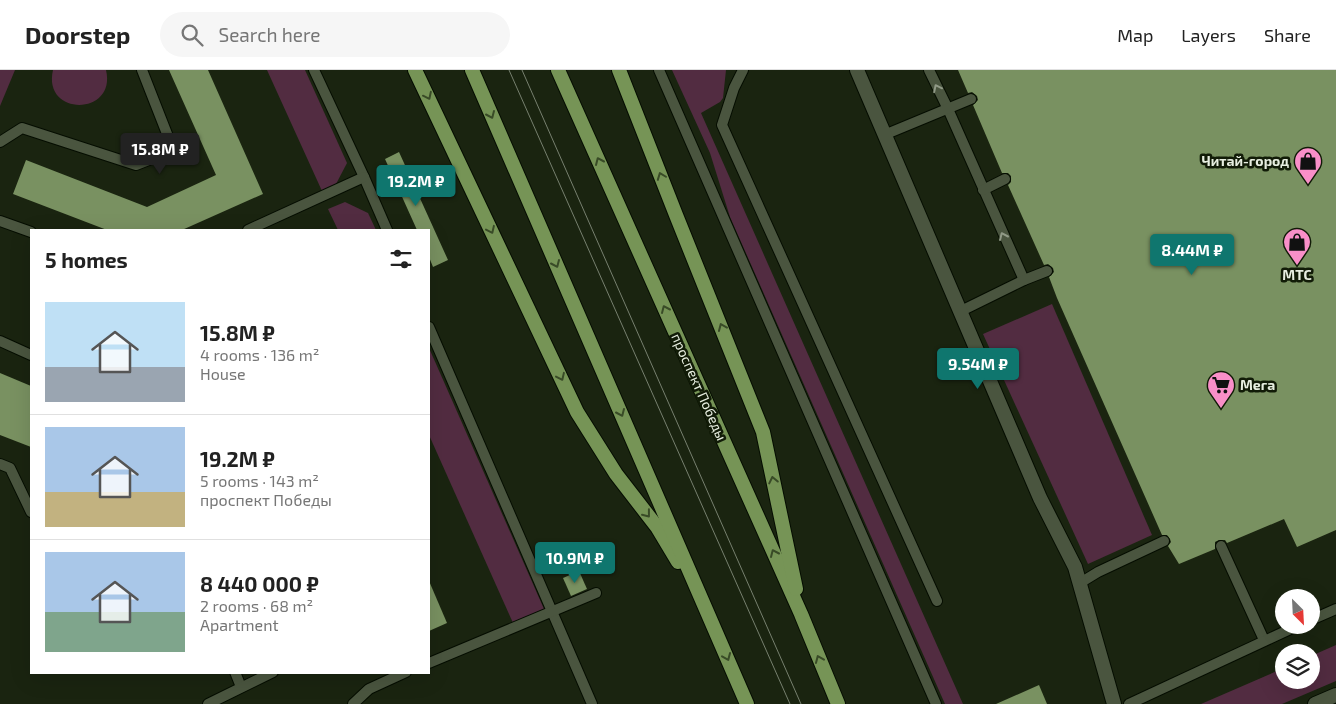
<!DOCTYPE html>
<html lang="en">
<head>
<meta charset="utf-8">
<style>
  body { margin:0; font-family:"Exo 2",sans-serif; background:#f6f6f6; color:#222; height:100vh; display:flex; flex-direction:column; font-size:19px; white-space:nowrap }
  * { box-sizing:border-box; margin:0 }
  p { font-size:16px; color:#767676 }
  .icon { flex:none; width:28px; height:28px; fill:none; stroke:currentColor; stroke-width:2; stroke-linecap:round; stroke-linejoin:round }
  .map { position:relative; flex:1; overflow:hidden }
  .side { position:absolute; left:30px; top:159px; width:400px; height:445px; display:flex; flex-direction:column; background:#fff; border-radius:0px; box-shadow:0 5px 20px #0002 }
  .side>* { flex:none }
  .needle { width:32px; rotate:156deg }
  .buttons { position:absolute; left:1275px; top:519px; display:grid; gap:10px }
  .buttons a { display:grid; place-items:center; width:45px; height:45px; border-radius:50%; background:#fff; box-shadow:0 5px 20px #0002; font-size:25px }
  .price { position:absolute; translate:-50% -42px; padding:0 11px; border-radius:5px; background:#0f766e; color:#fff; font-size:16px; line-height:32px; filter:drop-shadow(0 1px 2px #0008) }
  .price::after { content:''; position:absolute; left:50%; top:30px; width:15px; height:11px; margin-left:-8px; background:inherit; clip-path:polygon(0 0,100% 0,50% 100%) }
  .price.selected { background:#222; color:#fff }
  ul { padding:0; list-style:none }
  li { display:flex; align-items:center; gap:15px; height:125px; padding:0 15px }
  li+li { border-top:1px solid #e0e0e0 }
  li span { display:grid; place-items:center; flex:none; width:140px; height:100px; border-radius:0px; color:#555 }
  li>.icon { margin-inline-start:auto }
  span .icon { width:60px; height:60px; fill:#fffc; stroke-width:1 }
  li b { font-size:21px }
  h2 { display:flex; justify-content:space-between; align-items:center; height:60px; padding:0 15px; font-size:21px }
  header { display:flex; align-items:center; gap:30px; box-sizing:border-box; height:70px; padding:0 25px; background:#fff; border-bottom:1px solid #e0e0e0 }
  header strong { font-size:24px }
  nav { display:flex; gap:28px; margin-inline-start:auto; font-size:18px }
  .search { width:350px; height:45px; background:#f6f6f6; display:flex; align-items:center; gap:12px; box-sizing:border-box; padding:0 18px; border-radius:28px; color:#767676; font-size:19px }
  .map>svg:first-child { display:block }
  .green { fill:#522c41 }
  .building { fill:#799161 }
  .lines { fill:none; stroke-linecap:round; stroke-linejoin:round }
  .service-casing { stroke:#050d00; stroke-width:12 }
  .minor-casing { stroke:#050d00; stroke-width:16 }
  .secondary-casing { stroke:#050d00; stroke-width:16 }
  .primary-casing { stroke:#050d00; stroke-width:16 }
  .service { stroke:#4a553f; stroke-width:10 }
  .minor { stroke:#4a553f; stroke-width:14 }
  .secondary { stroke:#4a553f; stroke-width:14 }
  .primary { stroke:#769456; stroke-width:14 }
  .tram { stroke:#77806f; stroke-width:1 }
  .oneway { stroke:#919a87 }
  .oneway2 { stroke:#394b27 }
  .labels { text-anchor:middle; stroke-width:5; stroke-linejoin:round; paint-order:stroke }
  .poi-label { font-size:14px; font-weight:bold; fill:#e7eee0; stroke:#111b07; text-anchor:end }
  .street-label { font-size:14px; fill:#e7eee0; stroke:#111b07 }
</style>
</head>
<body>
<header>
<strong>Doorstep</strong>
<div class="search"><svg class="icon" aria-label="search" viewBox="0 0 24 24"><circle cx="10" cy="10" r="6"/><path d="M15 15l6 6"/></svg>Search here</div>
<nav><a>Map</a><a>Layers</a><a>Share</a></nav>
</header>
<div class="map">
<svg width="1336" height="634" viewBox="0 0 1336 634">
  <rect width="100%" height="100%" fill="#1a2410"/>
  <g class="green">
    <path d="M0,0H15L0,36Z"/>
    <path d="M53,0H106C117,46 42,47 53,0Z"/>
    <path d="M267,0H305L347,93L336,114L322,121Z"/>
    <path d="M672,0H726L723,28L720,32L701,43L963,634H945L730,147L710,83Z"/>
    <path d="M345,132L368,143L376,160H338L328,139Z"/>
    <path d="M1052,234L1152,465L1088,494L983,264Z"/>
    <path d="M429,278L544,539L513,553L429,365Z"/>
    <path d="M1336,575V611L1282,634H1201L1284,598V610H1311V586Z"/>
  </g>
  <g class="building">
    <path d="M169,0H208L263,124L182,160H107L13,124L26,90L147,137L216,105Z"/>
    <path d="M958,0H1336V460L1297,477L1284,449L1227,473L1225,470H1219L1215,472V479L1179,494L1168,476L1171,472L1170,469L1167,465H1162L1057,228L1049,207L1054,202L1053,198L1048,194L1044,195L1008,115L1011,112V106L1008,103H1002L973,35L978,30L977,26L972,22L968,23Z"/>
    <path d="M399,82L448,190L433,197L429,187V160H417L385,89Z"/>
    <path d="M0,303L31,316V377L0,365Z"/>
    <path d="M579,501L587,519L571,526L563,508Z"/>
    <path d="M429,511L447,553L429,561Z"/>
    <path d="M1039,615L1047,634H996Z"/>
  </g>
  <g class="lines">
    <g class="service-casing">
      <g id="service">
        <path d="M314,0L364,107L387,160"/>
        <path d="M659,0L936,634"/>
        <path d="M743,0L734,18L722,55L937,531"/>
        <path d="M929,0L948,39L1024,210"/>
        <path d="M884,65L971,29"/>
        <path d="M0,72L22,58L136,95L159,86L171,74L142,0"/>
        <path d="M983,120L1005,109"/>
        <path d="M0,151L31,162"/>
        <path d="M248,160L364,107"/>
        <path d="M961,241L1024,210L1047,201"/>
        <path d="M429,257L592,634"/>
        <path d="M0,271L31,285"/>
        <path d="M0,394L10,398L31,442"/>
        <path d="M1221,476L1264,570"/>
        <path d="M1080,513L1098,502L1164,471"/>
        <path d="M1311,550L1336,539"/>
        <path d="M429,593L596,523"/>
        <path d="M235,602L241,617"/>
        <path d="M208,634L273,602"/>
        <path d="M353,634L369,619L406,602"/>
        <path d="M1129,634L1299,555"/>
      </g>
    </g>
    <g class="minor-casing">
      <path id="minor" d="M857,0L1040,428L1075,497L1114,634"/>
    </g>
    <g class="secondary-casing">
      <path id="secondary" d="M1315,634L1336,625"/>
    </g>
    <g class="primary-casing">
      <g id="primary">
        <path d="M415,0L577,342L616,404L657,457L678,492"/>
        <path d="M472,0L747,634"/>
        <path d="M558,0L801,544L838,634"/>
        <path d="M619,0L676,145L763,362L796,519"/>
      </g>
    </g>
    <use href="#service" class="service"/>
    <use href="#minor" class="minor"/>
    <use href="#secondary" class="secondary"/>
    <use href="#primary" class="primary"/>
    <g class="tram">
      <path d="M509,0L790,634"/>
      <path d="M522,0L801,634"/>
    </g>
  </g>
  <defs><path id="oneway-chevron" d="M-2-3.5L2.5 0L-2 3.5" fill="none" stroke-width="1.6" stroke-linecap="round" stroke-linejoin="round" transform="scale(1.25)"/></defs>
  <g class="oneway">
    <use href="#oneway-chevron" transform="translate(937 18) rotate(-116)"/>
    <use href="#oneway-chevron" transform="translate(1003 166) rotate(-114)"/>
  </g>
  <g class="oneway2">
    <use href="#oneway-chevron" transform="translate(428 26) rotate(64)"/>
    <use href="#oneway-chevron" transform="translate(491 45) rotate(66)"/>
    <use href="#oneway-chevron" transform="translate(599 91) rotate(-114)"/>
    <use href="#oneway-chevron" transform="translate(661 106) rotate(-111)"/>
    <use href="#oneway-chevron" transform="translate(491 160) rotate(65)"/>
    <use href="#oneway-chevron" transform="translate(556 194) rotate(66)"/>
    <use href="#oneway-chevron" transform="translate(665 239) rotate(-114)"/>
    <use href="#oneway-chevron" transform="translate(722 257) rotate(-113)"/>
    <use href="#oneway-chevron" transform="translate(561 307) rotate(65)"/>
    <use href="#oneway-chevron" transform="translate(621 343) rotate(66)"/>
    <use href="#oneway-chevron" transform="translate(773 410) rotate(-102)"/>
    <use href="#oneway-chevron" transform="translate(647 444) rotate(52)"/>
    <use href="#oneway-chevron" transform="translate(774 483) rotate(-114)"/>
    <use href="#oneway-chevron" transform="translate(727 587) rotate(67)"/>
    <use href="#oneway-chevron" transform="translate(819 589) rotate(-113)"/>
  </g>
  <defs>
    <g id="shop-pin" transform="scale(1.4375)"><path d="M0 17L-7.5 6A9.5 9.5 0 1 1 7.5 6Z" fill="#f98fc8" stroke="#111b07"/><path d="M-5-2.5h2.3a2.7 3.5 0 0 1 5.4 0H5L5.5 6h-11ZM-1.5-2.5h3a1.5 2.3 0 0 0-3 0Z" fill="#111"/></g>
    <g id="supermarket-pin" transform="scale(1.4375)"><path d="M0 17L-7.5 6A9.5 9.5 0 1 1 7.5 6Z" fill="#f98fc8" stroke="#111b07"/><path d="M-6-5.5h2.5l.6 2H6L4.5 2H-2.5L-4.4-4H-6ZM-1.5 3.2a1.3 1.3 0 1 0 .1 0ZM3 3.2a1.3 1.3 0 1 0 .1 0Z" fill="#111"/></g>
  </defs>
  <g fill-rule="evenodd">
    <use href="#shop-pin" x="1308" y="91"/>
    <use href="#shop-pin" x="1297" y="172"/>
    <use href="#supermarket-pin" x="1221" y="315"/>
  </g>
  <g class="labels">
    <g class="poi-label">
      <text x="1289" y="96">Читай-город</text>
      <text x="1297" y="210" text-anchor="middle">МТС</text>
      <text x="1240" y="320" text-anchor="start">Мега</text>
    </g>
    <g class="street-label">
      <text transform="translate(699 317) rotate(66)" y="5">проспект Победы</text>
    </g>
  </g>
</svg>
<div class="buttons">
<a><svg class="needle" viewBox="-14 -14 28 28"><path d="M0-13l5 13h-10z" fill="#e53935"/><path d="M0 13l5-13h-10z" fill="#767676"/></svg></a>
<a><svg class="icon" aria-label="layers" viewBox="0 0 24 24"><path d="M12 4l9 5-9 5-9-5zM3 14l9 5 9-5"/></svg></a>
</div>
<b class="price selected" style="left:160px;top:105px">15.8M ₽</b>
<b class="price" style="left:416px;top:137px">19.2M ₽</b>
<b class="price" style="left:1192px;top:206px">8.44M ₽</b>
<b class="price" style="left:978px;top:320px">9.54M ₽</b>
<b class="price" style="left:575px;top:514px">10.9M ₽</b>
<section class="side">
<h2>5 homes<svg class="icon" aria-label="filters" viewBox="0 0 24 24"><path d="M4 7h16M4 17h16"/><circle cx="9" cy="7" r="2"/><circle cx="15" cy="17" r="2"/></svg></h2>
<ul>
<li><span style="background:linear-gradient(#bfe0f5 65%,#9aa5b1 0)"><svg class="icon" aria-label="home" viewBox="0 0 24 24"><path d="M3 11l9-7 9 7M6 9v11h12V9"/></svg></span><div><b>15.8M ₽</b><p>4 rooms · 136 m²</p><p>House</p></div></li>
<li><span style="background:linear-gradient(#a9c7e8 65%,#c2b280 0)"><svg class="icon" aria-label="home" viewBox="0 0 24 24"><path d="M3 11l9-7 9 7M6 9v11h12V9"/></svg></span><div><b>19.2M ₽</b><p>5 rooms · 143 m²</p><p>проспект Победы</p></div></li>
<li><span style="background:linear-gradient(#a9c7e8 60%,#7fa58c 0)"><svg class="icon" aria-label="home" viewBox="0 0 24 24"><path d="M3 11l9-7 9 7M6 9v11h12V9"/></svg></span><div><b>8 440 000 ₽</b><p>2 rooms · 68 m²</p><p>Apartment</p></div></li>
</ul>
</section>
</div>
</body>
</html>
